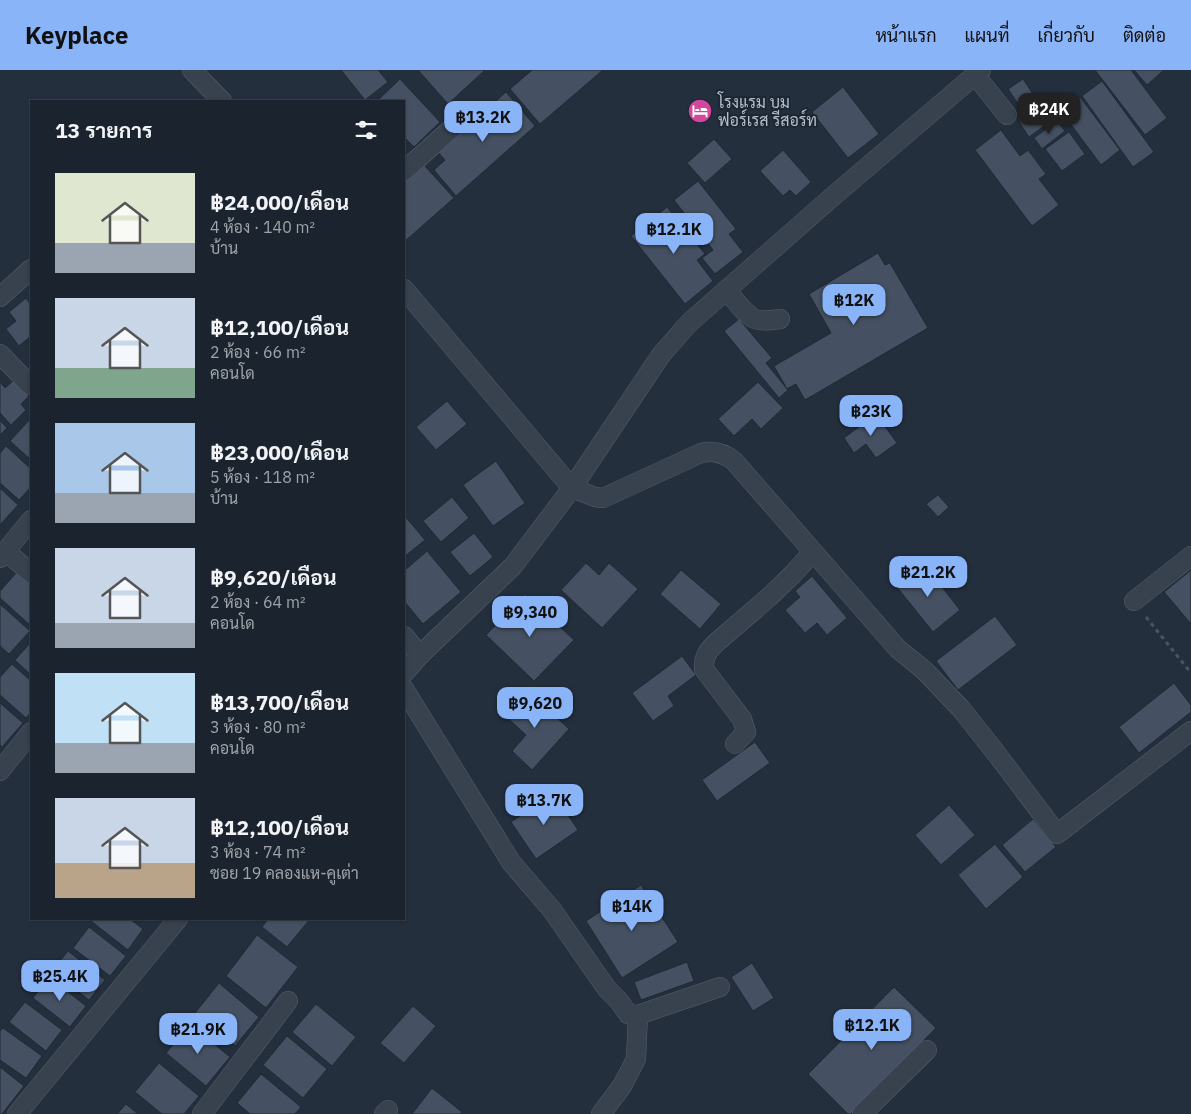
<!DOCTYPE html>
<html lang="th">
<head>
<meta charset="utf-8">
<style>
  body { margin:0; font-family:"IBM Plex Sans",Sarabun,sans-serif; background:#242b36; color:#f1f3f6; height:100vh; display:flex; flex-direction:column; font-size:19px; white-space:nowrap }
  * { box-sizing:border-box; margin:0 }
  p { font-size:16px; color:#a0a4aa }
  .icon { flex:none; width:28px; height:28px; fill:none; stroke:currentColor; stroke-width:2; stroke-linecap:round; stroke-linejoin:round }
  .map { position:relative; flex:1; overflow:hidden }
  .drawer { position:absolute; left:30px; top:30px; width:375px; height:820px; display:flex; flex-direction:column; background:#1b232e; border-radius:0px; box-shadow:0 1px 4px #0004,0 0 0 1px #39404a }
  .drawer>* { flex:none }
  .price { position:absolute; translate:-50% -42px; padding:0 11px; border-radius:10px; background:#8ab4f8; color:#111; font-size:16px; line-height:32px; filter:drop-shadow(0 1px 2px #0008) }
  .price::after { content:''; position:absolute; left:50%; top:30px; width:15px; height:11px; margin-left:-8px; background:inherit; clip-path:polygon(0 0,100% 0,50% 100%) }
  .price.active { background:#222; color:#fff }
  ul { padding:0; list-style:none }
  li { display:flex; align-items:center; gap:15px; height:125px; padding:0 25px }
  li span { display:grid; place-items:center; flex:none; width:140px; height:100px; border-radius:0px; color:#555 }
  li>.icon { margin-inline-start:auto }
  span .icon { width:60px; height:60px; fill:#fffc; stroke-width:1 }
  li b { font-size:21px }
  h2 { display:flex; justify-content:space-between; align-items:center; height:60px; padding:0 25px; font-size:21px }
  header { display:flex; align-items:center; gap:30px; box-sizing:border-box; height:70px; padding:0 25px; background:#8ab4f8; color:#111 }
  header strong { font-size:24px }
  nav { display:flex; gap:28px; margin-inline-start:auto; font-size:18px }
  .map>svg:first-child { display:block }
  .building { fill:#455162; stroke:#1f2835 }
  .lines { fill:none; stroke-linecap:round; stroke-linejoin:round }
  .minor-casing { stroke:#565f6c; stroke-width:20 }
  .path { stroke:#44595c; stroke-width:3; stroke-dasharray:4 4; stroke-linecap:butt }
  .minor { stroke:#38414e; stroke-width:19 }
  .labels { text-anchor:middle; stroke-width:4; stroke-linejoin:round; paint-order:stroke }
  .poi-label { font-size:16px; fill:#b4bcc9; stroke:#1d2633; text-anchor:start }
</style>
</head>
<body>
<header>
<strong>Keyplace</strong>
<nav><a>หน้าแรก</a><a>แผนที่</a><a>เกี่ยวกับ</a><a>ติดต่อ</a></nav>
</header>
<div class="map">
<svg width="1191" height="1044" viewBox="0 0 1191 1044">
  <rect width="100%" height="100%" fill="#242f3e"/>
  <g class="building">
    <path d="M341,0H378L388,12L365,30Z"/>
    <path d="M418,0H484V1L448,34Z"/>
    <path d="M532,0H603L540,54L510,19Z"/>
    <path d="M1095,0H1131L1167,48L1145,65Z"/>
    <path d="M1134,0H1164L1147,15Z"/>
    <path d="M400,9L440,52L414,77L404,67V31H377Z"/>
    <path d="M1023,9L1051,51L1029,67L1017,49L1025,44L1008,19Z"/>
    <path d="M1102,11L1154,82L1133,97L1082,26Z"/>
    <path d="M843,17L879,64L848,88L812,42Z"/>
    <path d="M506,22L535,56L456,126L434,100L445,90L438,82Z"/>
    <path d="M1080,27L1120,80L1101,95L1061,41Z"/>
    <path d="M1057,51L1065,61L1042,79L1034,68Z"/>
    <path d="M1001,60L1020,86L1028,80L1046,104L1039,109L1059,135L1032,156L975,80Z"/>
    <path d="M1069,62L1085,84L1062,101L1045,79Z"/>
    <path d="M714,69L732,89L705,113L687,93Z"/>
    <path d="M783,80L811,112L796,126L790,120L783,126L760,101Z"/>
    <path d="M423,94L454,128L404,172V111Z"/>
    <path d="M698,111L736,159L729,164L743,182L715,204L702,188L713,180L674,130Z"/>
    <path d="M667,137L705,184L697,190L713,211L685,234L631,166Z"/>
    <path d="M878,183L885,195L890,193L928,258L805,330L796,314L787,319L774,296L831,263L809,224Z"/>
    <path d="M26,228L31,235V266L19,276L6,259L16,251L9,242Z"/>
    <path d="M739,249L772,288L766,293L788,320L779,328L724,261Z"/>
    <path d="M14,310L29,326L21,334L26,340L11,355L0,343V312L5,318Z"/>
    <path d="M758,312L783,338L761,359L752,349L734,366L718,349Z"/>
    <path d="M447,331L467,354L436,380L416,357Z"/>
    <path d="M876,344L897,373L876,388L866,374L854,383L844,368Z"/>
    <path d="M31,348V390L10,371Z"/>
    <path d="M0,350L7,358L0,365Z"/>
    <path d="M6,376L31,399V417L19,430L0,413V383Z"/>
    <path d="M496,391L525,433L493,456L463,415Z"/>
    <path d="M0,418L18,435L0,455Z"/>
    <path d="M938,425L949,437L938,447L926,434Z"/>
    <path d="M452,427L469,448L441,472L423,451Z"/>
    <path d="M404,445L425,470L404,487Z"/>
    <path d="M474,463L493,487L470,506L450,482Z"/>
    <path d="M427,481L461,522L423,554L404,531V501Z"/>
    <path d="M586,493L599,505L609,493L638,519L602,558L561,520Z"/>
    <path d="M924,494L960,540L933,562L896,516Z"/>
    <path d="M681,500L721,534L700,559L660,524Z"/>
    <path d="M1191,500V554L1164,522Z"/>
    <path d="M17,502L31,514V556L0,528V521Z"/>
    <path d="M812,506L847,548L827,565L817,553L805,563L785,540L800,527L795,521Z"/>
    <path d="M525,524L574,570L534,611L486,565Z"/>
    <path d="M0,534L30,561L9,584L0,576Z"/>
    <path d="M995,546L1017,575L958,620L936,591Z"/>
    <path d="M31,572V605L15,590Z"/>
    <path d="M682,586L696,605L668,626L674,636L653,651L632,623Z"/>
    <path d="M12,594L31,611V642L26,648L0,625V607Z"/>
    <path d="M1174,613L1191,635V642L1139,683L1119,657Z"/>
    <path d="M527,620L569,659L532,700L512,681L526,665L504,645Z"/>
    <path d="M0,633L23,653L2,677L0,675Z"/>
    <path d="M755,672L770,693L717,731L702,710Z"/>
    <path d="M553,723L578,760L536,789L511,752Z"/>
    <path d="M949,735L975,765L941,795L915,765Z"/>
    <path d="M1033,749L1056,777L1025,802L1002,775Z"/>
    <path d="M995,774L1023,807L986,839L958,805Z"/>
    <path d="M641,815L678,872L622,908L586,851Z"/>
    <path d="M93,849H130L143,859L128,880L91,851Z"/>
    <path d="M268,849H310L287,877L262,857Z"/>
    <path d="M89,857L126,886L110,906L73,878Z"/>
    <path d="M257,865L298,897L266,938L226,906Z"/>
    <path d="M68,881L105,910L89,930L52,901Z"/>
    <path d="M687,892L694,911L641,930L634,912Z"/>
    <path d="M752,893L774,928L753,941L731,907Z"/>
    <path d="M49,907L86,936L70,957L33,928Z"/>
    <path d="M219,913L259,947L235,976L195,943Z"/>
    <path d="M894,917L936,958L851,1044H848L808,1004Z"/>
    <path d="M25,932L62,960L46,981L9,952Z"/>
    <path d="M316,934L356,967L332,996L292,962Z"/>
    <path d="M413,936L436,956L404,993L380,973Z"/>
    <path d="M190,954L230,987L206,1016L166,983Z"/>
    <path d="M3,958L42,986L26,1008L0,990V961Z"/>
    <path d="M287,966L327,999L303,1028L263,995Z"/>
    <path d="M159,993L199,1026L184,1044H162L135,1022Z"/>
    <path d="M0,997L24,1016L2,1044H0Z"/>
    <path d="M261,1004L301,1037L295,1044H250L237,1033Z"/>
    <path d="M432,1018L462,1042L460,1044H412Z"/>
    <path d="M126,1034L138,1044H117Z"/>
  </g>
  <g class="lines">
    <g class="minor-casing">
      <g id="minor">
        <path d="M192,0L222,31"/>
        <path d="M975,5L1007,45"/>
        <path d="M404,101L462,49"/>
        <path d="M404,219L572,418L595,427L603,428L701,383C713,380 724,383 734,391L898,579L925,601L962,640L996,683L1057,764L1191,661"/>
        <path d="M726,220C735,229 744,244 755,249C763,252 772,250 780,249"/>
        <path d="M0,227L31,199"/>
        <path d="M0,284L30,315"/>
        <path d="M5,481L31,503"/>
        <path d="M0,488L31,450"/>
        <path d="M1134,531L1191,486"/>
        <path d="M404,566L420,585"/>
        <path d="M404,603L420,585L513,496L572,418L661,285L689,253L831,128L981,0"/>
        <path d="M404,619L511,792L552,840L607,919L619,931L628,944L638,945L720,917"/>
        <path d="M735,674L746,662L742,649L704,599C703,586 709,579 718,571L768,528L792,505L813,482"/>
        <path d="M0,701L31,662"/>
        <path d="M17,1044L178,849"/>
        <path d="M202,1044L288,931"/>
        <path d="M384,1044L388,1040"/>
        <path d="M601,1044L622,1016L636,989L638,945"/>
        <path d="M862,1044L927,980"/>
      </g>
    </g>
    <path class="path" d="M1146,547L1191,603"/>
    <use href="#minor" class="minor"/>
  </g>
  <defs>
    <g id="hotel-disc" transform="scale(1.25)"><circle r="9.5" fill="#d1479c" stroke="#1d2633"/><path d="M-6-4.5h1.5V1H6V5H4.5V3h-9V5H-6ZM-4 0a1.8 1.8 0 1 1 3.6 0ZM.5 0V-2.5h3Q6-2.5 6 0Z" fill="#fff"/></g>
  </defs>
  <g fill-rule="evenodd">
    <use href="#hotel-disc" x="700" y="41"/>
  </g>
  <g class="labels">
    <g class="poi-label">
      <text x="718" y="38">โรงแรม บูม<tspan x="718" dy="18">ฟอร์เรส รีสอร์ท</tspan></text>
    </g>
  </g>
</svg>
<b class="price active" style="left:1049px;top:65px">฿24K</b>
<b class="price" style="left:483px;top:73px">฿13.2K</b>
<b class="price" style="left:674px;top:185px">฿12.1K</b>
<b class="price" style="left:854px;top:256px">฿12K</b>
<b class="price" style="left:871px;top:367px">฿23K</b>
<b class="price" style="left:928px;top:528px">฿21.2K</b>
<b class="price" style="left:530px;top:568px">฿9,340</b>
<b class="price" style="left:535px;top:659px">฿9,620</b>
<b class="price" style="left:544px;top:756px">฿13.7K</b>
<b class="price" style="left:632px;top:862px">฿14K</b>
<b class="price" style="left:60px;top:932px">฿25.4K</b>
<b class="price" style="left:872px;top:981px">฿12.1K</b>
<b class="price" style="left:198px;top:985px">฿21.9K</b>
<section class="drawer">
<h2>13 รายการ<svg class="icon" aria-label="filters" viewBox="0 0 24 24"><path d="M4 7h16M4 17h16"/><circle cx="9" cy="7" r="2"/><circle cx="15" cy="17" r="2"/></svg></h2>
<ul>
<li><span style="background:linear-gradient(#dfe7d0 70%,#9aa5b1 0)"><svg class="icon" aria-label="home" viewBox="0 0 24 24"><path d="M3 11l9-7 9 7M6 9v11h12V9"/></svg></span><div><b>฿24,000/เดือน</b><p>4 ห้อง · 140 m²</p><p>บ้าน</p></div></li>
<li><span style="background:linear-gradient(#c9d6e8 70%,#7fa58c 0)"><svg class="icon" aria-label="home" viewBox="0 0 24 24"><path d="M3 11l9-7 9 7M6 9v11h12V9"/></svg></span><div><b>฿12,100/เดือน</b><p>2 ห้อง · 66 m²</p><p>คอนโด</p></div></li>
<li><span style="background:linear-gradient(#a9c7e8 70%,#9aa5b1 0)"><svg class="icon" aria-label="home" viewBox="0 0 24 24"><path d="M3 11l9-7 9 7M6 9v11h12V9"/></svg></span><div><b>฿23,000/เดือน</b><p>5 ห้อง · 118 m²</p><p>บ้าน</p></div></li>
<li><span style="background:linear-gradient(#c9d6e8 75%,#9aa5b1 0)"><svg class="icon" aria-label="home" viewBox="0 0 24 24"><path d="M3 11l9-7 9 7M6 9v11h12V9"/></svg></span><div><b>฿9,620/เดือน</b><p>2 ห้อง · 64 m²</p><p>คอนโด</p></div></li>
<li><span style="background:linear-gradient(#bfe0f5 70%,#9aa5b1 0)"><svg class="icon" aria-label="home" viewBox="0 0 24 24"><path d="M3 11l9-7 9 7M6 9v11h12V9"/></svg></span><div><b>฿13,700/เดือน</b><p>3 ห้อง · 80 m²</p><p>คอนโด</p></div></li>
<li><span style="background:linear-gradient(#c9d6e8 65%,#b9a48a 0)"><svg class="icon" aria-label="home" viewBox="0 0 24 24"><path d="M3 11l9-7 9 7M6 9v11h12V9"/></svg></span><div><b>฿12,100/เดือน</b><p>3 ห้อง · 74 m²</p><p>ซอย 19 คลองแห-คูเต่า</p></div></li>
</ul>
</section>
</div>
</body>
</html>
